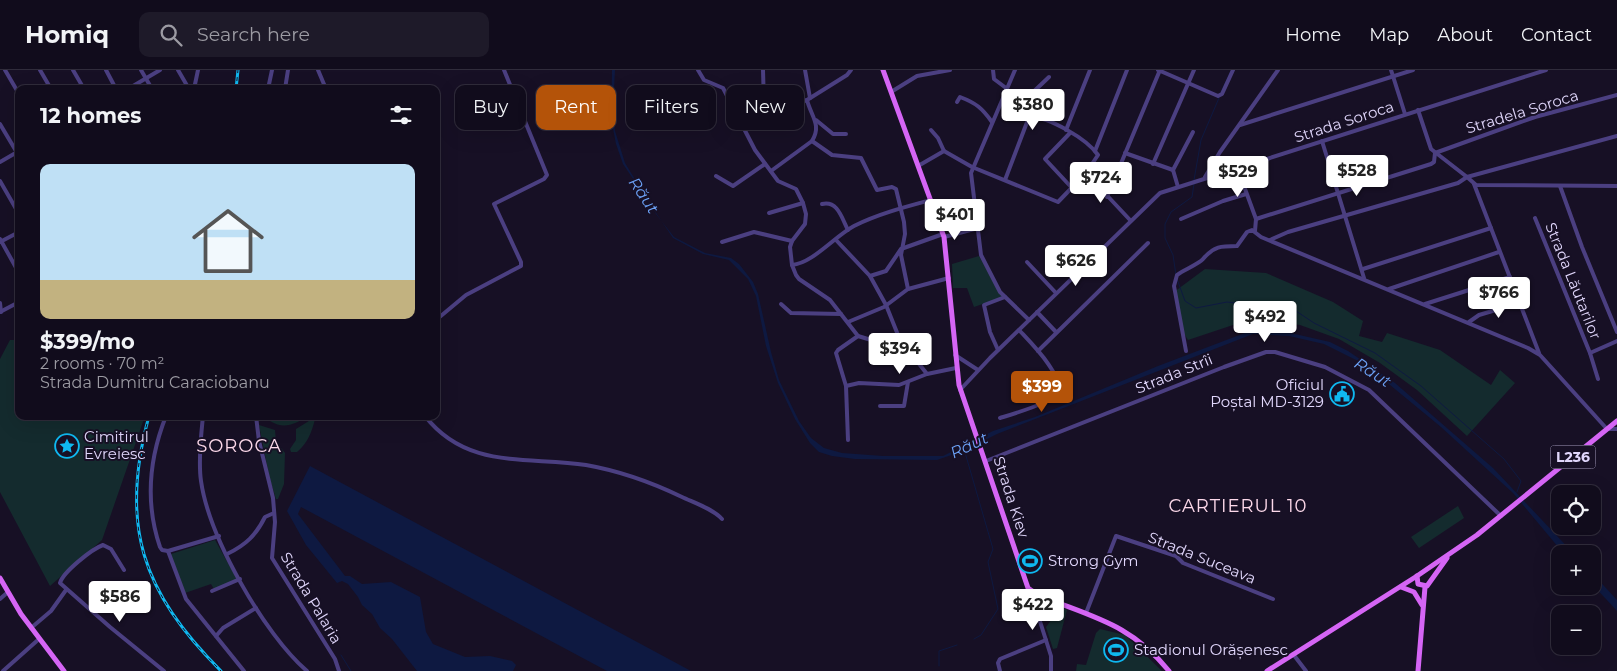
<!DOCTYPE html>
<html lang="en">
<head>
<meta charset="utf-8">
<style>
  body { margin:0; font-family:Montserrat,sans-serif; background:#1e1a29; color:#f1f3f6; height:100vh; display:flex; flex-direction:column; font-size:19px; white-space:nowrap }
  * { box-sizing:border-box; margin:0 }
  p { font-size:16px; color:#9c9ba3 }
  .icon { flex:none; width:28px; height:28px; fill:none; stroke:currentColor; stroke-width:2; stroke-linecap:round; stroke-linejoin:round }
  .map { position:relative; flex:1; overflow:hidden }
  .side { position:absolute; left:15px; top:15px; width:425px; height:335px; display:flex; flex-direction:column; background:#110c1c; border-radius:10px; box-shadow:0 5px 20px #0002,0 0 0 1px #302c3b }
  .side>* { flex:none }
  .hud { position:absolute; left:455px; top:15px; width:475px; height:45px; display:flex; gap:10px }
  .buttons { position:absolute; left:1551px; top:415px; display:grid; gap:10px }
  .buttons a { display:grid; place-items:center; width:50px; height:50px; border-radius:10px; background:#110c1c; box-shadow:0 5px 20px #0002,0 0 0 1px #302c3b; font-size:25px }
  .price { position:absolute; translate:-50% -42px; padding:0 11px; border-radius:5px; background:#fff; color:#222; font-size:16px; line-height:32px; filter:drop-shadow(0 1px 2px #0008) }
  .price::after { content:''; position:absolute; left:50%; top:30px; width:15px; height:11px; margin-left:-8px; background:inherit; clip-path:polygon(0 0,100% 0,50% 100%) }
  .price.on { background:#b45309; color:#fff }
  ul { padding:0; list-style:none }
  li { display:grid; align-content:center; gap:10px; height:265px; padding:0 25px }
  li+li { border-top:1px solid #302c3b }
  li span { display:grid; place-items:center; height:155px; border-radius:10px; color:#555 }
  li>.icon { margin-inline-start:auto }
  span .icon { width:90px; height:90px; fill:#fffc; stroke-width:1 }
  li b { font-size:21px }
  h2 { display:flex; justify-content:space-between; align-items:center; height:60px; padding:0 25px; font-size:21px }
  .chip { padding:0 18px; border-radius:10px; background:#110c1c; box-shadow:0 5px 20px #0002,0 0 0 1px #302c3b; font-size:18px; line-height:45px }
  .chip.on { background:#b45309; color:#fff }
  header { display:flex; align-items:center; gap:30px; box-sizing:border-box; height:70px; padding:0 25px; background:#110c1c; border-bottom:1px solid #302c3b }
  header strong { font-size:24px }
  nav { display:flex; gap:28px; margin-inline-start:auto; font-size:18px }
  .search { width:350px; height:45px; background:#1e1a29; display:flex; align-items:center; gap:12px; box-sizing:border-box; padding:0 18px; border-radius:10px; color:#9c9ba3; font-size:19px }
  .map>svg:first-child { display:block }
  .green { fill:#142b2e }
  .water { fill:#0e1941 }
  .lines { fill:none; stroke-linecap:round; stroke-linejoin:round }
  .stream { stroke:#0e1941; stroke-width:1 }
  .minor { stroke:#4b3f81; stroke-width:4 }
  .major { stroke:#d565f5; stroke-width:5 }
  .rail-casing { stroke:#0fb8f0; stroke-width:3 }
  .rail { stroke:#171025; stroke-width:1; stroke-dasharray:4; stroke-linecap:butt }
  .labels { text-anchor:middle; stroke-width:4; stroke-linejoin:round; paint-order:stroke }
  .shield { fill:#171025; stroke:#a49bbc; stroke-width:1 }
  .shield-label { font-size:14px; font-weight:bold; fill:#e1d7fc }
  .street-label { font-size:15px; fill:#e1d7fc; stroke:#171025 }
  .poi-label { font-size:15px; fill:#e1d7fc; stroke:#171025; text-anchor:start }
  .water-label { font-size:16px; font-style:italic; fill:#6ca1f6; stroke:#171025 }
  .quarter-label { font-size:18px; letter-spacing:1px; fill:#fdd9ea; stroke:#171025 }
</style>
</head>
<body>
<header>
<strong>Homiq</strong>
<div class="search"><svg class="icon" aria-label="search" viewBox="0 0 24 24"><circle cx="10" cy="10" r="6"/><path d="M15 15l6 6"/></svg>Search here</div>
<nav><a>Home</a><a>Map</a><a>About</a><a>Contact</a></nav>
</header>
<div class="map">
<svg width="1617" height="601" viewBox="0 0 1617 601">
  <rect width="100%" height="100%" fill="#171025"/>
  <g class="green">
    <path d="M979,186L1003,227L974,237L967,218H953L952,194Z"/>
    <path d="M1205,199L1266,203L1333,232L1363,251L1359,266L1382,272L1387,263L1440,280L1491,315L1500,300L1515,313L1467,366L1417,320L1380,293L1339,269L1300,255L1254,248L1188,270L1183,262L1174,222Z"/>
    <path d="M10,270H19V346H145L102,470L50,516L0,422V289Z"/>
    <path d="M273,346H309C294,354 285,360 270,351Z"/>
    <path d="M317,346H321L315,349C312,362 307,374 297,382H291L290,379L296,370V359Z"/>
    <path d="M259,355L275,360L276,371L285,383L284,414L278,429H276L270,410Z"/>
    <path d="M1458,436L1464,448L1419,478L1411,467Z"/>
    <path d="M215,470L237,509L214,519L211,514L185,523L171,484Z"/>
    <path d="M1061,537L1067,540L1057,578L1053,579L1046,557Z"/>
    <path d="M1100,559L1125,565L1162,601H1076L1077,594L1086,595L1096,563Z"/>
  </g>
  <g class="water">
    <path d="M612,0H615L613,40L615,61L625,93L656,144L674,167L705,183L731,188L739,194L753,212L758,224L771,282L779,310L799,351L811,368L824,378L842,383L883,386H943L993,361L1035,347L1158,296L1250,261L1273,259L1330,272L1348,281L1395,313L1493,398L1574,484H1564L1513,423L1441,357L1384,310L1356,290L1324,274L1289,266L1253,264L997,364L963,381L937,390L855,389L832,386L819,382L810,373L795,349L778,313L766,276L756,226L748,209L729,190L703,184L673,168L623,94L616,74L611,48Z"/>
    <path d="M310,396L691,601H607L301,437L298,444L345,506H350L362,514L391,512L420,527L426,562L433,574L465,587L490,586L512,591L516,595L513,601H417L392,569L380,558L372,544L362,535L358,527L348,514L342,511L337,513L306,475L287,441Z"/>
    <path d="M1593,504L1617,530V541L1593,515Z"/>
  </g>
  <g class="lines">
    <g class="stream">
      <path d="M1221,22L1231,1"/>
      <path d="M1194,110L1201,70L1219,28"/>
      <path d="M1176,205L1173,185L1165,168V154L1171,142L1192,127L1194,114"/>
      <path d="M1177,209L1185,231L1196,238L1227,232L1235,233L1244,238L1277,235L1293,239L1314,253L1375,283L1421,316L1504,389L1521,411L1517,422"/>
      <path d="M964,379L993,479L988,492L998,539L981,565L974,569"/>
      <path d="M341,585L351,601"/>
      <path d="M939,596V581L957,575"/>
    </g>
    <g class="minor">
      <path d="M5,0L19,24"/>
      <path d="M40,0L51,19"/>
      <path d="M73,0L84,19"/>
      <path d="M106,0L116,19"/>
      <path d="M141,0L152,19"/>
      <path d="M178,0L189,19"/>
      <path d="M318,0L326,19"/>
      <path d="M698,0L704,10L723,18L755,80L778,111L796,119L803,133L806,144L805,154L792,171L790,177L792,195L796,205L799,209L830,230L858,266L904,280L916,290L927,304"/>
      <path d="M763,0L764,35"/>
      <path d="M805,0L810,28"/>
      <path d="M993,0L994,9L1006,18"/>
      <path d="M1015,0L971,103L981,185L1000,222L1029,250"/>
      <path d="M1158,0L1218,26L1222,24L1233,0"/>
      <path d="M1391,0L1405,44"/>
      <path d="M128,19L160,0"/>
      <path d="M194,19L198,0"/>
      <path d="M268,19L272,0"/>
      <path d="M285,19L288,0"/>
      <path d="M891,22L917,6L950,0"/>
      <path d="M957,32L960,27C976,33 982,38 992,52"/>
      <path d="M1418,40L1431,79L1467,107L1617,66"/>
      <path d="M734,41L764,35L776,37L796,34L807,30L847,5L851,0"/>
      <path d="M816,50L833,64H846"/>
      <path d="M0,54L19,86"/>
      <path d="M1240,55L1413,0"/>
      <path d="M931,60L938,68L944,81"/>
      <path d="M1066,60L1090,0"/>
      <path d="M1070,63L1045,89L1072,118"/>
      <path d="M812,71L832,85L861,88L877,120L892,117L896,119L904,152L905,164L901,185L908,219"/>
      <path d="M1322,71L1364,208"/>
      <path d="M1095,81L1127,0"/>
      <path d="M1125,83L1173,100L1193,62"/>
      <path d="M0,92L19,81"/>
      <path d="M1153,94L1194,0"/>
      <path d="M918,96L944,81L972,97L1058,132L1086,103L1098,85C1087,69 1048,46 1029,47"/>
      <path d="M1237,97L1256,149L1255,161"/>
      <path d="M1173,100L1178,117"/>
      <path d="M771,101L812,71C822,55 811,46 807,30"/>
      <path d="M1086,103L1130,150"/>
      <path d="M716,106L733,116L765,94"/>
      <path d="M1205,107L1220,82L1278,0"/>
      <path d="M1005,110L1029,47V26L1049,7"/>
      <path d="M0,111L19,144"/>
      <path d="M1474,114L1539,283"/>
      <path d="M1560,116L1582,177L1617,262"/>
      <path d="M1107,127L1160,0"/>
      <path d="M822,134C838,130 842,149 848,160"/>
      <path d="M769,143L803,133"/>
      <path d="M1535,148L1590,283L1598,309"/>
      <path d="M1181,149L1223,131L1246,124"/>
      <path d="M1256,149L1431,94L1434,92L1435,83L1535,47L1617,25"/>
      <path d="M944,167L978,158"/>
      <path d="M0,169L19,203"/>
      <path d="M836,170L870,206L886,235L904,280"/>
      <path d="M1270,170L1288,162L1458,113L1467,107L1476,115L1617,116"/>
      <path d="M0,172L19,162"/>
      <path d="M722,172L754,162L792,171"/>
      <path d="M1027,192L1056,223"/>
      <path d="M792,195C813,193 835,166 854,156C878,144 905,137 931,130"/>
      <path d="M1363,199L1491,158"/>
      <path d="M870,206L886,201L901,179L943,164"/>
      <path d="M1389,219L1499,182"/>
      <path d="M0,233L1,242"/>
      <path d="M781,234L791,243L841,244"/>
      <path d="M1425,234L1510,207"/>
      <path d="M0,242L19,232"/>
      <path d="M1037,242L1056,262"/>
      <path d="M436,250L466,225L521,196V192L494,134L544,109L547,105L504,0"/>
      <path d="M848,252L884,237L908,219L949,208"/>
      <path d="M1469,252L1479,245L1519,233"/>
      <path d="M998,280L990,262L984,235L1005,227"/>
      <path d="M1038,281L1148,173"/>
      <path d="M1186,281L1174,216L1177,205C1183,200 1199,194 1203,189C1214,176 1221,176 1237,176L1247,162L1252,160L1261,167L1528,278L1540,285L1607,359H1617"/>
      <path d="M1590,283L1617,271"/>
      <path d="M955,285L978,300"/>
      <path d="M846,316L859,313L899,315L927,304L956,298"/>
      <path d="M960,320L990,288L1160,123L1546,0"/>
      <path d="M880,336H904L908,312"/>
      <path d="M166,346C149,389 145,433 160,477L162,480L168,481L219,466"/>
      <path d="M203,346C201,366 198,391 201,411C209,467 264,564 307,601"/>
      <path d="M256,346L259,371L273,428L275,452L272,488L335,589L339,601"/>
      <path d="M425,346C467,400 527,386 586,395C620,401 651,412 682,427C695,433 713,439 722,449"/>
      <path d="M1000,348C1013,344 1051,333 1057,324C1067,308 1029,271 1019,260"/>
      <path d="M848,370L846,316L836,283L838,280L858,266"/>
      <path d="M986,391L1224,297L1266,282H1275L1325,297L1369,320L1501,446"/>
      <path d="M168,481L186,529L244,601"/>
      <path d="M227,484C246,475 256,465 265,447L274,443"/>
      <path d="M124,500L111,479L103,475C92,479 63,502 60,513L110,557L164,601"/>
      <path d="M1030,520L1051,586V601"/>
      <path d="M212,521L240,509"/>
      <path d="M0,529L8,522"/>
      <path d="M1086,543L1116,466L1176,486L1183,493L1273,529"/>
      <path d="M31,558L51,541L66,520"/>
      <path d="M216,566L223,558L256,538"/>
      <path d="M1293,584L1306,601"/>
      <path d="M3,601L39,569"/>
      <path d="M1000,601L998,593L1000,589L1046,570"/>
    </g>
    <g class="major">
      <path d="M883,0L944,167L959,315L1028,518L1038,525C1091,547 1130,553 1169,601"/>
      <path d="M1417,506L1418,514L1427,516L1447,488"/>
      <path d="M0,508L21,544L64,601"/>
      <path d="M1401,517L1414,522L1422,535"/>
      <path d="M1267,601L1417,506L1477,465L1617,351"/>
      <path d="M1418,601L1425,517"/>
    </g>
    <g class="rail-casing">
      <g id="rail">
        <path d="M236,19L238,0"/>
        <path d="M149,346C119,455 142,522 221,601"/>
      </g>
    </g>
    <use href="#rail" class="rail"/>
  </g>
  <defs>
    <g id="civic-ring" transform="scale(1.25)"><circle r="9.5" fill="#171025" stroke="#0fb8f0" stroke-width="1.5"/><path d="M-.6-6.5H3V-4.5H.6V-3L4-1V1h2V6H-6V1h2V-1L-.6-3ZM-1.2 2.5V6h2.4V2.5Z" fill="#0fb8f0"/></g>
    <g id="sight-ring" transform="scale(1.25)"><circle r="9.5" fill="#171025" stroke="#0fb8f0" stroke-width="1.5"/><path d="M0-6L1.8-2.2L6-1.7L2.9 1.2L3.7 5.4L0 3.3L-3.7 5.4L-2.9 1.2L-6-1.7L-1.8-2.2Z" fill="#0fb8f0"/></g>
    <g id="stadium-ring" transform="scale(1.25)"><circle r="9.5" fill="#171025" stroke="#0fb8f0" stroke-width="1.5"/><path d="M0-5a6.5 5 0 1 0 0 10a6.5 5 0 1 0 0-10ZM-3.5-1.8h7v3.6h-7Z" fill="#0fb8f0"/></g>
  </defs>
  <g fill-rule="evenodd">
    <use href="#civic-ring" x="1342" y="324"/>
    <use href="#sight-ring" x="67" y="376"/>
    <use href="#stadium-ring" x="1030" y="491"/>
    <use href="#stadium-ring" x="1116" y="580"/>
  </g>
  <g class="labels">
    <rect class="shield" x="1550.5" y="375.5" width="45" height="23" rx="4"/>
    <g class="shield-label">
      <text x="1573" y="392">L236</text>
    </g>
    <g class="street-label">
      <text transform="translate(1522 42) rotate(-17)" y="5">Stradela Sorocа</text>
      <text transform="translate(1344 52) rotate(-18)" y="5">Strada Soroca</text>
      <text transform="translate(1573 211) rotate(68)" y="5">Strada Lăutarilor</text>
      <text transform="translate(1174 304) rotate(-22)" y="5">Strada Strîi</text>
      <text transform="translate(1011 427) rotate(72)" y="5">Strada Kiev</text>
      <text transform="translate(1202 488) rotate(22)" y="5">Strada Suceava</text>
      <text transform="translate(311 528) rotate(59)" y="5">Strada Palaria</text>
    </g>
    <g class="poi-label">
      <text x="1324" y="320" text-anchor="end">Oficiul<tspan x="1324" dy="17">Poștal MD-3129</tspan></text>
      <text x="84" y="372">Cimitirul<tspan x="84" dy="17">Evreiesc</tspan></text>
      <text x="1048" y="496">Strong Gym</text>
      <text x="1134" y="585">Stadionul Orășenesc</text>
    </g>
    <g class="water-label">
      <text transform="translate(644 125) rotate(56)" y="6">Răut</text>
      <text transform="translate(1373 302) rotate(33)" y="6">Răut</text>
      <text transform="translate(969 375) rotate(-25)" y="6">Răut</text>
    </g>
    <g class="quarter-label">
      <text x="239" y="382">SOROCA</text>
      <text x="1238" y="442">CARTIERUL 10</text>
    </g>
  </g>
</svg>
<div class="buttons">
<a><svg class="icon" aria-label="locate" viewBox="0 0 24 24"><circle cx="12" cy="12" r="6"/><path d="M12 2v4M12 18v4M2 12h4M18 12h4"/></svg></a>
<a>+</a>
<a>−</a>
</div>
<b class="price" style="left:1033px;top:61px">$380</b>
<b class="price" style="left:1357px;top:127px">$528</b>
<b class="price" style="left:1238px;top:128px">$529</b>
<b class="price" style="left:1101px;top:134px">$724</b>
<b class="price" style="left:955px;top:171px">$401</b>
<b class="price" style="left:1076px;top:217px">$626</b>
<b class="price" style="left:1499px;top:249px">$766</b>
<b class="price" style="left:1265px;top:273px">$492</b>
<b class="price" style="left:900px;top:305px">$394</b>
<b class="price on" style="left:1042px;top:343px">$399</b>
<b class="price" style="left:120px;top:553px">$586</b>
<b class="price" style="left:1033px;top:561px">$422</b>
<div class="hud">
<a class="chip">Buy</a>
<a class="chip on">Rent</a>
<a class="chip">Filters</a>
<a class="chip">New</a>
</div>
<section class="side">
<h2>12 homes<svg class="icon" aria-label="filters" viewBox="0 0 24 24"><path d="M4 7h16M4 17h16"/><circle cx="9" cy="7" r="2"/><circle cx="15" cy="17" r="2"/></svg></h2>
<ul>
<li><span style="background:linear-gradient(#bfe0f5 75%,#c2b280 0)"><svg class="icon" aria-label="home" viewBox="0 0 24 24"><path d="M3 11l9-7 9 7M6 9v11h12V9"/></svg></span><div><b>$399/mo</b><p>2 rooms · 70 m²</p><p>Strada Dumitru Caraciobanu</p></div></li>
</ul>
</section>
</div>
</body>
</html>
